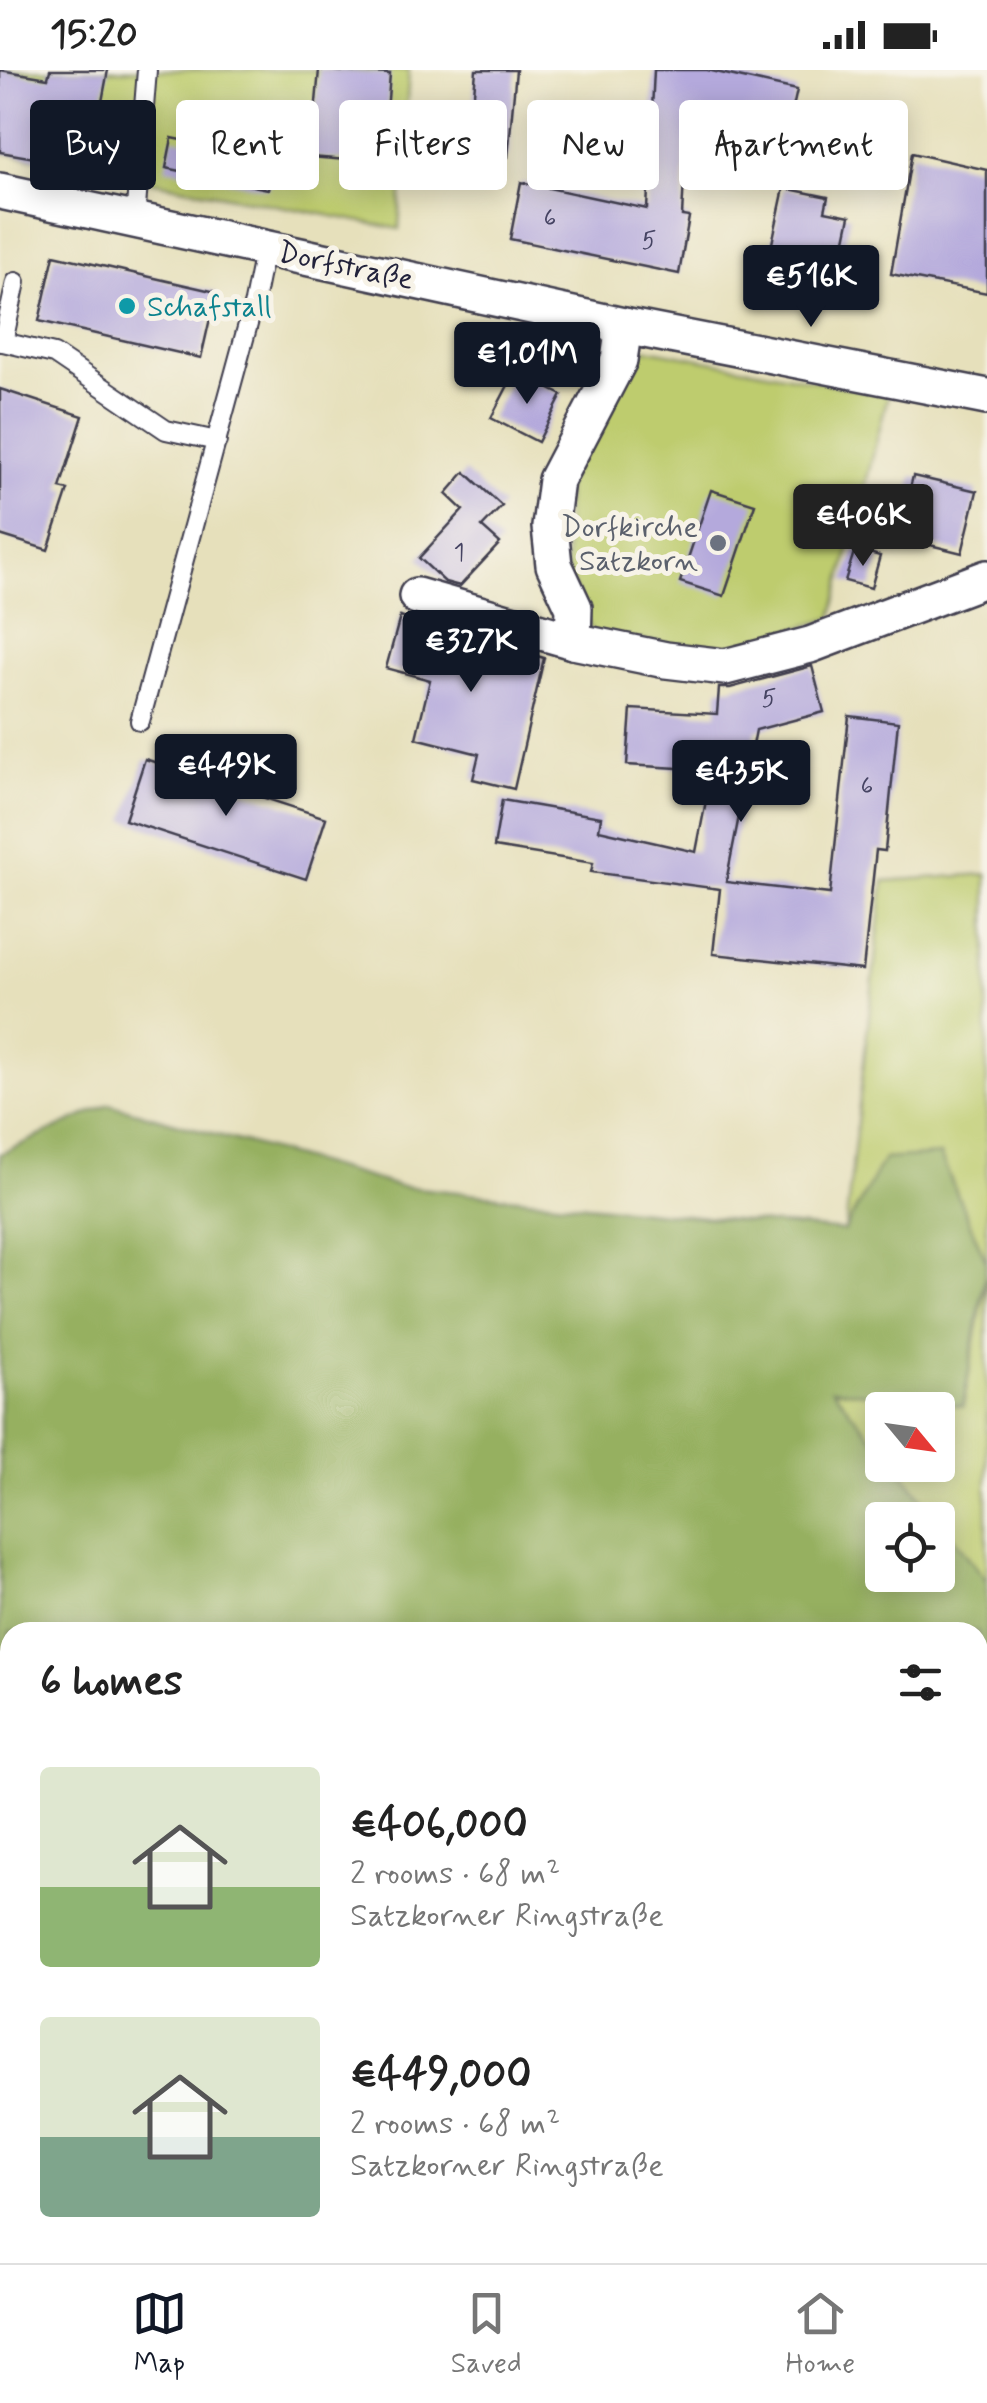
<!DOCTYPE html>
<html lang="en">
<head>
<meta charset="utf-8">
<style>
  body { margin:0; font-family:Mynerve,sans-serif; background:#f6f6f6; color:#222; height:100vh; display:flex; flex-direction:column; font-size:38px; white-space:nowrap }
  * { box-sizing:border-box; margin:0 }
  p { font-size:32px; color:#767676 }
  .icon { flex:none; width:55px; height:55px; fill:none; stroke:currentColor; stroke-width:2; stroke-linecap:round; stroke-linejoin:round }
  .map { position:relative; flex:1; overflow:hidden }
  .sheet { position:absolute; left:0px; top:1552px; width:988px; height:642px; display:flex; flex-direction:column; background:#fff; border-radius:30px 30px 0 0; box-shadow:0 5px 25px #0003 }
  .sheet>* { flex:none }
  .hud { position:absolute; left:30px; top:30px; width:928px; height:90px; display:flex; gap:20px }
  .needle { width:65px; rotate:119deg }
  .tools { position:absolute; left:865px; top:1322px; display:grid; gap:20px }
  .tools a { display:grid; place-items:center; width:90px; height:90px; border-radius:10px; background:#fff; box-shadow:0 5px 25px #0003; font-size:50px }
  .price { position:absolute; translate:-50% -85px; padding:0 22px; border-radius:10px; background:#111827; color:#fff; font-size:32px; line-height:65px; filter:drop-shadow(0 2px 5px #0008) }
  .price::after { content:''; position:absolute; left:50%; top:60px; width:30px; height:22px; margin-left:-15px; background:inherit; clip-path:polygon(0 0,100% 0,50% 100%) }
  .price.current { background:#222; color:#fff }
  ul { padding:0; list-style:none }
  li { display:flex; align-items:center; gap:30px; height:250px; padding:0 40px }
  li span { display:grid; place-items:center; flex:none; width:280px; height:200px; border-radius:10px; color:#555 }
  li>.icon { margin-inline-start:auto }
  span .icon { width:120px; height:120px; fill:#fffc; stroke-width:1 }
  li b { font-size:42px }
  h2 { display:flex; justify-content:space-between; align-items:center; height:120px; padding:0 40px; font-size:42px }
  .pill { padding:0 35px; border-radius:10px; background:#fff; box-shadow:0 5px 25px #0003; font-size:35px; line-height:90px }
  .pill.current { background:#111827; color:#fff }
  .status { display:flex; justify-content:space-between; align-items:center; height:70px; padding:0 50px; background:#fff; direction:ltr }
  .status svg { height:28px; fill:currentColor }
  .dock { display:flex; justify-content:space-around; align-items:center; height:140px; border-top:2px solid #e0e0e0; background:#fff; font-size:28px; color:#767676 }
  .dock a { display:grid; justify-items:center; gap:5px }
  .dock .current { color:#111827 }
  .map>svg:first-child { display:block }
  .green { fill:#becc6e; stroke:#707754; stroke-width:2.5 }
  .forest { fill:#96b061; stroke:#5c694e; stroke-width:2.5; fill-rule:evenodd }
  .building { fill:#b4a9dc }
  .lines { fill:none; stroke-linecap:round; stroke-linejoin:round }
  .service-casing { stroke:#3f3e4e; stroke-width:22 }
  .minor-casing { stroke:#3f3e4e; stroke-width:40 }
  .service { stroke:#fff; stroke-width:18 }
  .minor { stroke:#fff; stroke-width:35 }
  .culture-dot { fill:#0f9aa8; stroke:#f7f3e8; stroke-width:4 }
  .worship-dot { fill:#6b7280; stroke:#f7f3e8; stroke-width:4 }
  .labels { text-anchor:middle; stroke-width:10; stroke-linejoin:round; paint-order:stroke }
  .number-label { font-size:25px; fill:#464463 }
  .street-label { font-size:30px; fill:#22223b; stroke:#f7f3e8 }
  .culture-label { font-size:30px; fill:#0d838f; stroke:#f7f3e8; text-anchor:start }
  .worship-label { font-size:30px; fill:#5b616d; stroke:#f7f3e8; text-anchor:end }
</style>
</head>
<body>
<div class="status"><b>15:20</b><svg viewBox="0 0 49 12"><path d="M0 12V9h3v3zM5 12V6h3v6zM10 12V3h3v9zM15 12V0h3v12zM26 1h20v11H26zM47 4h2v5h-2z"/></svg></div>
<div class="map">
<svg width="987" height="2193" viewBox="0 0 987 2193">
  <rect width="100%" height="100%" fill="#f7f3e8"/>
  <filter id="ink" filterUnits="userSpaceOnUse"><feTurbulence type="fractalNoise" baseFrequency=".01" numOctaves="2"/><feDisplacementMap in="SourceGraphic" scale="20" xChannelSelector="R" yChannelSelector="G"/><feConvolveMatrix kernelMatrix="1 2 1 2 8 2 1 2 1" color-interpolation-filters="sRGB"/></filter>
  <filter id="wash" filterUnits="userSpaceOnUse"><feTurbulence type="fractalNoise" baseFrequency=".0048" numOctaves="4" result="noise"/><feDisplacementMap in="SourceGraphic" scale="40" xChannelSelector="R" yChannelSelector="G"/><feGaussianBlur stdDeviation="2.25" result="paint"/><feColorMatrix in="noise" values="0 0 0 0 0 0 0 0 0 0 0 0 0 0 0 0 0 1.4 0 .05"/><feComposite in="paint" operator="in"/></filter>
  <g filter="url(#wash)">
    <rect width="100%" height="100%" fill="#e6e0bb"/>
    <g class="green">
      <path d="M0,0H409L399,159L0,82Z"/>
      <path d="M637,277L888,325L832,548L724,581L593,565L566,497V414Z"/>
      <path d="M987,804V1193L940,1085L845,1161L884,811Z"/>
      <path d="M987,1206V1511L896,1395H938V1340H882V1379L831,1318L963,1336Z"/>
      <path d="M0,1629L10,1631V1842H0Z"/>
      <path d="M978,1654L987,1657V2029L984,2030L980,2193H332L333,2185H978Z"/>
    </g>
    <path class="forest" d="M109,1034L398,1116L844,1161L884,1089L940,1085L987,1193L963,1336L832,1319L882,1379V1395H896L987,1511V1657L978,1654V1562H10V1631L0,1629V1084ZM882,1450H938V1505H882Z"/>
    <g id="blocks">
      <g class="building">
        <path d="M0,0L48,8L50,0H108L98,53L111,56L103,100L0,82Z"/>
        <path d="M319,0L390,4L383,93L311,87Z"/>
        <path d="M476,0H516L508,87L469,84Z"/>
        <path d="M654,0H707L797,20L781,92L686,71L682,146L689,147L679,204L510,169L521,112L647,139Z"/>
        <path d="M172,68L274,89L268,119L166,98Z"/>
        <path d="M912,83L987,100V223L891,204Z"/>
        <path d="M784,118L828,127L825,141L850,146L840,193L771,178Z"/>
        <path d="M54,185L216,222L201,288L39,251Z"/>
        <path d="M515,302L562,325L538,372L491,348Z"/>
        <path d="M0,319L83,346L60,418L68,420L48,480L0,465Z"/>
        <path d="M465,402L502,436L482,457L500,473L460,516L445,512L419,488L463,440L446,424Z"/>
        <path d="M913,406L977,421L962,483L898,467Z"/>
        <path d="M711,420L755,434L724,526L680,512Z"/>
        <path d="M855,479L880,486L871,518L845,511Z"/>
        <path d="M400,547L544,588L514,719L473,709L479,684L416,668L430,610L386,598Z"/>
        <path d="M812,596L824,642L756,660L726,812L830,824L849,646L898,652L885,781L876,780L863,900L713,884L720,819L591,802L593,793L494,777L502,730L601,747L599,760L696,782L712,700L627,695L631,639L717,644L719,618H730Z"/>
        <path d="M145,689L326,748L306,809L125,750Z"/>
      </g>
    </g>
  </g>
  <g filter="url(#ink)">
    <use href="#blocks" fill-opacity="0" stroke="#3f3e4e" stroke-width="2.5"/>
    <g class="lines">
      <g class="service-casing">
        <g id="service">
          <path d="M135,150L147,0"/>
          <path d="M0,272H3L16,212"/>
          <path d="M3,272L54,284L166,360L217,371"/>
          <path d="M140,651L254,232L265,177"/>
          <path d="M136,2193L137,2185"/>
        </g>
      </g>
      <g class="minor-casing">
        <g id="minor">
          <path d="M0,121L624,256L987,327"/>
          <path d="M417,526L573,571L666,590L725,597L810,575L987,508"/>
          <path d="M573,571L574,538L554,495L550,457L556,410L619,290L624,256"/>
        </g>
      </g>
      <use href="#service" class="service"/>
      <use href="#minor" class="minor"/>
    </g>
  </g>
  <circle class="culture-dot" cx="127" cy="236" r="10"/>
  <circle class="worship-dot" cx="718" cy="473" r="10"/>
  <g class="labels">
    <g class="number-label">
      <text x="550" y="155">6</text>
      <text x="649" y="178">5</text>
      <text x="459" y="490">1</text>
      <text x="769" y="636">5</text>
      <text x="867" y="723">6</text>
    </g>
    <g class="street-label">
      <text transform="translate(346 195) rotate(12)" y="10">Dorfstraße</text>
    </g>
    <g class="culture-label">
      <text x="147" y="246">Schafstall</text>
    </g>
    <g class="worship-label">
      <text x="698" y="466">Dorfkirche<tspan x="698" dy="34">Satzkorn</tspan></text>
    </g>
  </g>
</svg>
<div class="tools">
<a><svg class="needle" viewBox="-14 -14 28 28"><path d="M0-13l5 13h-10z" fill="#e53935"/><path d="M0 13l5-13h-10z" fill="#767676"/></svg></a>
<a><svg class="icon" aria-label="locate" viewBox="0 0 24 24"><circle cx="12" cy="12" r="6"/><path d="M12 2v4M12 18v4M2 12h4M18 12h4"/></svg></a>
</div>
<b class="price" style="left:811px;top:260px">€516K</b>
<b class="price" style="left:527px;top:337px">€1.01M</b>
<b class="price current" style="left:863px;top:499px">€406K</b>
<b class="price" style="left:471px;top:625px">€327K</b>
<b class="price" style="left:226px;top:749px">€449K</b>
<b class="price" style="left:741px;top:755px">€435K</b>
<div class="hud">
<a class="pill current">Buy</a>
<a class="pill">Rent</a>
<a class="pill">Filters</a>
<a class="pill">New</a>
<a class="pill">Apartment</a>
</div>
<section class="sheet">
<h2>6 homes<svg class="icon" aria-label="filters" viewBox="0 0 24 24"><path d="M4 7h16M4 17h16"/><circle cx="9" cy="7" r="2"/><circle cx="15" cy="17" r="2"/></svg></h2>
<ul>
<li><span style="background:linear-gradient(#dfe7d0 60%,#8fb573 0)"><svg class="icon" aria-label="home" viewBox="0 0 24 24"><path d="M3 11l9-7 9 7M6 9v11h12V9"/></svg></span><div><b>€406,000</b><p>2 rooms · 68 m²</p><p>Satzkorner Ringstraße</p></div></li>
<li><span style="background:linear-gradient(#dfe7d0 60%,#7fa58c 0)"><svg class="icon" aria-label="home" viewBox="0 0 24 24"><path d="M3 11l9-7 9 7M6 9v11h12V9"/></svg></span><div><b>€449,000</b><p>2 rooms · 68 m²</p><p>Satzkorner Ringstraße</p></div></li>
</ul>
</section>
</div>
<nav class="dock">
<a class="current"><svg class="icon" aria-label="map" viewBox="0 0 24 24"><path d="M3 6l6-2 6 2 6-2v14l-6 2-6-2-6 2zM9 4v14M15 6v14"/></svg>Map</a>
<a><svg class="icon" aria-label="saved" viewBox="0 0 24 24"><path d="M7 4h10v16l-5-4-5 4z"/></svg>Saved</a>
<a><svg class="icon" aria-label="home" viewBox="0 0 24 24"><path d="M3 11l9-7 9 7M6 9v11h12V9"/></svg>Home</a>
</nav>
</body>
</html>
